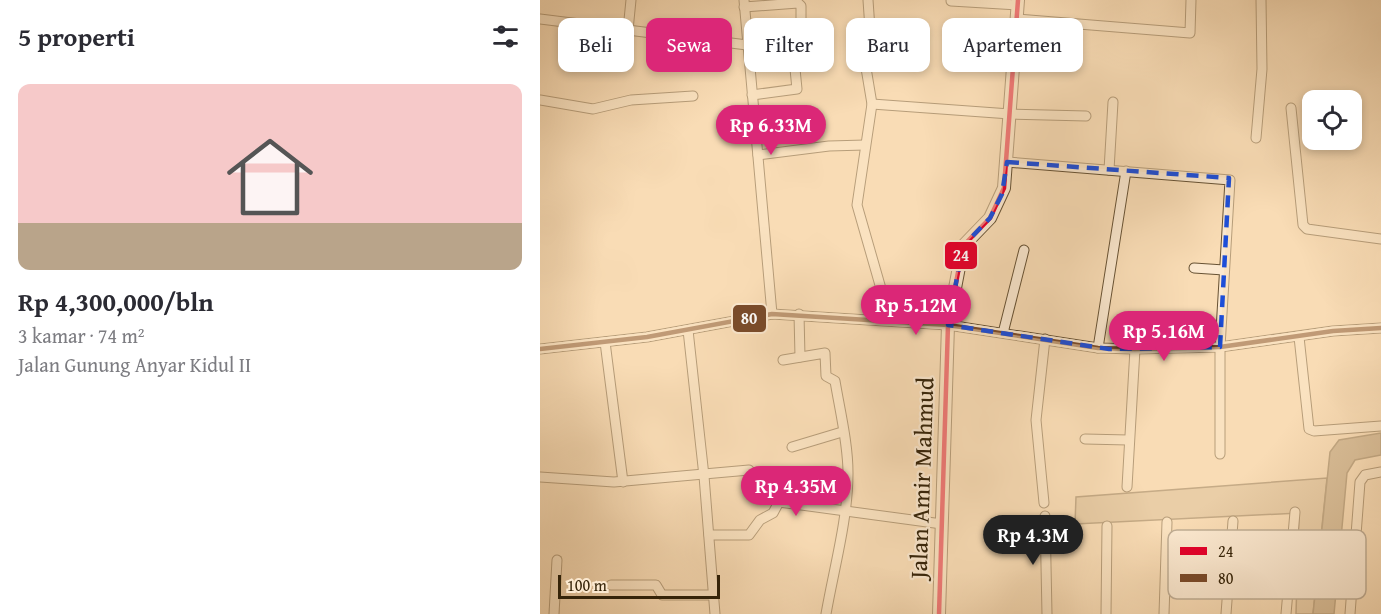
<!DOCTYPE html>
<html lang="id">
<head>
<meta charset="utf-8">
<style>
  body { margin:0; font-family:"Gentium Book Plus",serif; background:#f7f7f7; color:#2b2b33; height:100vh; display:flex; flex-direction:column; font-size:22px; white-space:nowrap }
  * { box-sizing:border-box; margin:0 }
  p { font-size:20px; color:#7c7c81 }
  .icon { flex:none; width:33px; height:33px; fill:none; stroke:currentColor; stroke-width:2; stroke-linecap:round; stroke-linejoin:round }
  .map { position:relative; flex:1; overflow:hidden }
  .drawer { display:flex; flex-direction:column; background:#fff; width:540px }
  .drawer>* { flex:none }
  .top-card { position:absolute; left:18px; top:18px; width:570px; height:54px; display:flex; gap:12px }
  .controls { position:absolute; left:762px; top:90px; display:grid; gap:12px }
  .controls a { display:grid; place-items:center; width:60px; height:60px; border-radius:12px; background:#fff; box-shadow:0 3px 9px #0003; font-size:30px }
  .scale { position:absolute; left:18px; bottom:15px; width:162px; box-sizing:border-box; padding-left:6px; border:3px solid #362409; border-top:0; font-size:16px; line-height:21px; white-space:nowrap; color:#362409; -webkit-text-stroke:4px #fbe8cf; paint-order:stroke }
  .price { position:absolute; translate:-50% -51px; padding:0 14px; border-radius:21px; background:#db2777; color:#fff; font-size:20px; line-height:39px; filter:drop-shadow(0 2px 3px #0008) }
  .price::after { content:''; position:absolute; left:50%; top:36px; width:18px; height:14px; margin-left:-9px; background:inherit; clip-path:polygon(0 0,100% 0,50% 100%) }
  .price.selected { background:#222; color:#fff }
  ul { padding:0; list-style:none }
  li { display:grid; align-content:center; gap:12px; height:318px; padding:0 18px }
  li span { display:grid; place-items:center; height:186px; border-radius:12px; color:#555 }
  li>.icon { margin-inline-start:auto }
  span .icon { width:108px; height:108px; fill:#fffc; stroke-width:1 }
  li b { font-size:26px }
  h2 { display:flex; justify-content:space-between; align-items:center; height:72px; padding:0 18px; font-size:26px }
  .tag { padding:0 21px; border-radius:12px; background:#fff; box-shadow:0 3px 9px #0003; font-size:21px; line-height:54px }
  .tag.selected { background:#db2777; color:#fff }
  main { display:flex; flex:1; min-height:0 }
  .map>svg:first-child { display:block }
  .green { fill:#d8bd98; stroke:#877050; stroke-width:1.5 }
  .water { fill:#b79d7b; stroke:#836d4d; stroke-width:1.5 }
  .lines { fill:none; stroke-linecap:round; stroke-linejoin:round }
  .minor-casing { stroke:#675234; stroke-width:11 }
  .tertiary-casing { stroke:#675234; stroke-width:14 }
  .minor { stroke:#fbe8cf; stroke-width:9 }
  .tertiary { stroke:#fbe8cf; stroke-width:12 }
  .bus-1-casing { stroke:#fbe8cf; stroke-width:9 }
  .bus-2-casing { stroke:#fbe8cf; stroke-width:9 }
  .bus-1 { stroke:#e4002b; stroke-width:4.5 }
  .bus-2 { stroke:#7a4b2a; stroke-width:4.5 }
  .marked { fill:none; stroke:#1d4ed8; stroke-width:4.5; stroke-dasharray:12 8; stroke-linejoin:round }
  .labels { text-anchor:middle; stroke-width:4.5; stroke-linejoin:round; paint-order:stroke }
  .street-label { font-size:24px; fill:#362409; stroke:#fbe8cf }
  .key { fill:#fbe8cf; stroke:#c0ad94; stroke-width:1.5 }
  .key-label { font-size:16px; fill:#362409 }
  .line-badge { stroke:#fbe8cf; stroke-width:2 }
  .badge-label { font-size:16px; text-anchor:middle; font-weight:bold; fill:#fff }
</style>
</head>
<body>
<main>
<section class="drawer">
<h2>5 properti<svg class="icon" aria-label="filters" viewBox="0 0 24 24"><path d="M4 7h16M4 17h16"/><circle cx="9" cy="7" r="2"/><circle cx="15" cy="17" r="2"/></svg></h2>
<ul>
<li><span style="background:linear-gradient(#f6c9c9 75%,#b9a48a 0)"><svg class="icon" aria-label="home" viewBox="0 0 24 24"><path d="M3 11l9-7 9 7M6 9v11h12V9"/></svg></span><div><b>Rp 4,300,000/bln</b><p>3 kamar · 74 m²</p><p>Jalan Gunung Anyar Kidul II</p></div></li>
</ul>
</section>
<div class="map">
<svg width="841" height="614" viewBox="0 0 841 614">
  <rect width="100%" height="100%" fill="#f9dcb5"/>
  <filter id="stains"><feTurbulence type="fractalNoise" baseFrequency=".00333" numOctaves="4"/><feColorMatrix values="0 0 0 0 .2 0 0 0 0 .09 0 0 0 0 .02 0 0 0 .5 -.17"/></filter>
  <radialGradient id="worn" r=".72"><stop offset=".6" stop-color="#630" stop-opacity="0"/><stop offset="1" stop-color="#630" stop-opacity=".3"/></radialGradient>
  <path class="green" d="M787,478L773,614H756L759,513L535,524L536,497Z"/>
  <path class="water" d="M841,433V455L815,460L807,473L794,614H773L790,452L799,440Z"/>
  <g class="lines">
    <g class="minor-casing">
      <g id="minor">
        <path d="M204,0L232,314"/>
        <path d="M328,0L330,29L325,62L332,104L317,205L350,320"/>
        <path d="M411,1L478,5"/>
        <path d="M204,7L258,3L261,6V63L255,69L257,89L212,95"/>
        <path d="M0,19L207,45"/>
        <path d="M477,19L650,33L651,0"/>
        <path d="M88,30L91,0"/>
        <path d="M0,100L53,109L91,100L153,96"/>
        <path d="M332,104L470,114L546,116"/>
        <path d="M751,108L763,225L767,229L841,239"/>
        <path d="M716,138L722,69L721,0"/>
        <path d="M218,155L289,146L325,145"/>
        <path d="M467,162L690,180L680,347V454"/>
        <path d="M569,170L573,102"/>
        <path d="M654,268L684,270"/>
        <path d="M259,314L260,357"/>
        <path d="M148,330L164,476L175,614"/>
        <path d="M463,333L484,250"/>
        <path d="M759,337L769,429L774,431L841,426"/>
        <path d="M65,342L83,482"/>
        <path d="M558,348L586,171"/>
        <path d="M0,349L107,337L232,314L408,325L558,348L595,349L680,347L793,331L841,328"/>
        <path d="M243,360L285,353L286,376L295,381C300,411 308,443 308,473C308,519 294,568 286,614"/>
        <path d="M545,439L588,440"/>
        <path d="M252,447L302,432"/>
        <path d="M0,477L74,482L209,470"/>
        <path d="M587,487L595,349"/>
        <path d="M504,503L496,420L505,339"/>
        <path d="M505,516L507,614"/>
        <path d="M169,535H209L220,520L233,513L239,502L402,524"/>
        <path d="M71,585H116L122,595H174"/>
        <path d="M14,614L17,560"/>
        <path d="M566,614L567,526"/>
        <path d="M624,614L627,522"/>
        <path d="M686,614L693,521"/>
        <path d="M746,614L755,512"/>
        <path d="M810,614L820,482L825,475L841,472"/>
      </g>
    </g>
    <g class="tertiary-casing">
      <path id="tertiary" d="M399,614L408,325L423,246L450,218L464,188L478,0"/>
    </g>
    <use href="#minor" class="minor"/>
    <use href="#tertiary" class="tertiary"/>
    <g class="bus-1-casing">
      <path id="bus-1" d="M399,614L408,325L423,246L450,218L464,188L478,0"/>
    </g>
    <g class="bus-2-casing">
      <path id="bus-2" d="M0,349L107,337L232,314L408,325L558,348L595,349L680,347L793,331L841,328"/>
    </g>
    <use href="#bus-1" class="bus-1"/>
    <use href="#bus-2" class="bus-2"/>
  </g>
  <path d="M0 0H841V614H0ZM467,162L689,178L680,347L569,349L408,325L423,246L450,218L462,194Z" fill="#f9dcb5" fill-opacity=".55" fill-rule="evenodd"/>
  <path class="marked" d="M467,162L689,178L680,347L569,349L408,325L423,246L450,218L462,194Z"/>
  <g class="labels">
    <g class="street-label">
      <text transform="translate(382 478) rotate(-88)" y="8">Jalan Amir Mahmud</text>
    </g>
  </g>
  <rect x="628" y="530" width="198" height="69" rx="9" class="key"/>
  <rect x="640" y="547" width="27" height="8" fill="#e4002b"/>
  <rect x="640" y="574" width="27" height="8" fill="#7a4b2a"/>
  <g class="key-label">
    <text x="678" y="557">24</text>
    <text x="678" y="584">80</text>
  </g>
  <g class="line-badge">
    <rect x="404" y="241" width="34" height="29" rx="6" fill="#e4002b"/>
    <rect x="192" y="304" width="35" height="29" rx="6" fill="#7a4b2a"/>
  </g>
  <g class="badge-label">
    <text x="421" y="261">24</text>
    <text x="209" y="324">80</text>
  </g>
  <rect width="100%" height="100%" filter="url(#stains)"/>
  <rect width="100%" height="100%" fill="url(#worn)"/>
</svg>
<div class="controls">
<a><svg class="icon" aria-label="locate" viewBox="0 0 24 24"><circle cx="12" cy="12" r="6"/><path d="M12 2v4M12 18v4M2 12h4M18 12h4"/></svg></a>
</div>
<div class="scale">100 m</div>
<b class="price" style="left:231px;top:156px">Rp 6.33M</b>
<b class="price" style="left:376px;top:336px">Rp 5.12M</b>
<b class="price" style="left:624px;top:362px">Rp 5.16M</b>
<b class="price" style="left:256px;top:517px">Rp 4.35M</b>
<b class="price selected" style="left:493px;top:566px">Rp 4.3M</b>
<div class="top-card">
<a class="tag">Beli</a>
<a class="tag selected">Sewa</a>
<a class="tag">Filter</a>
<a class="tag">Baru</a>
<a class="tag">Apartemen</a>
</div>
</div>
</main>
</body>
</html>
